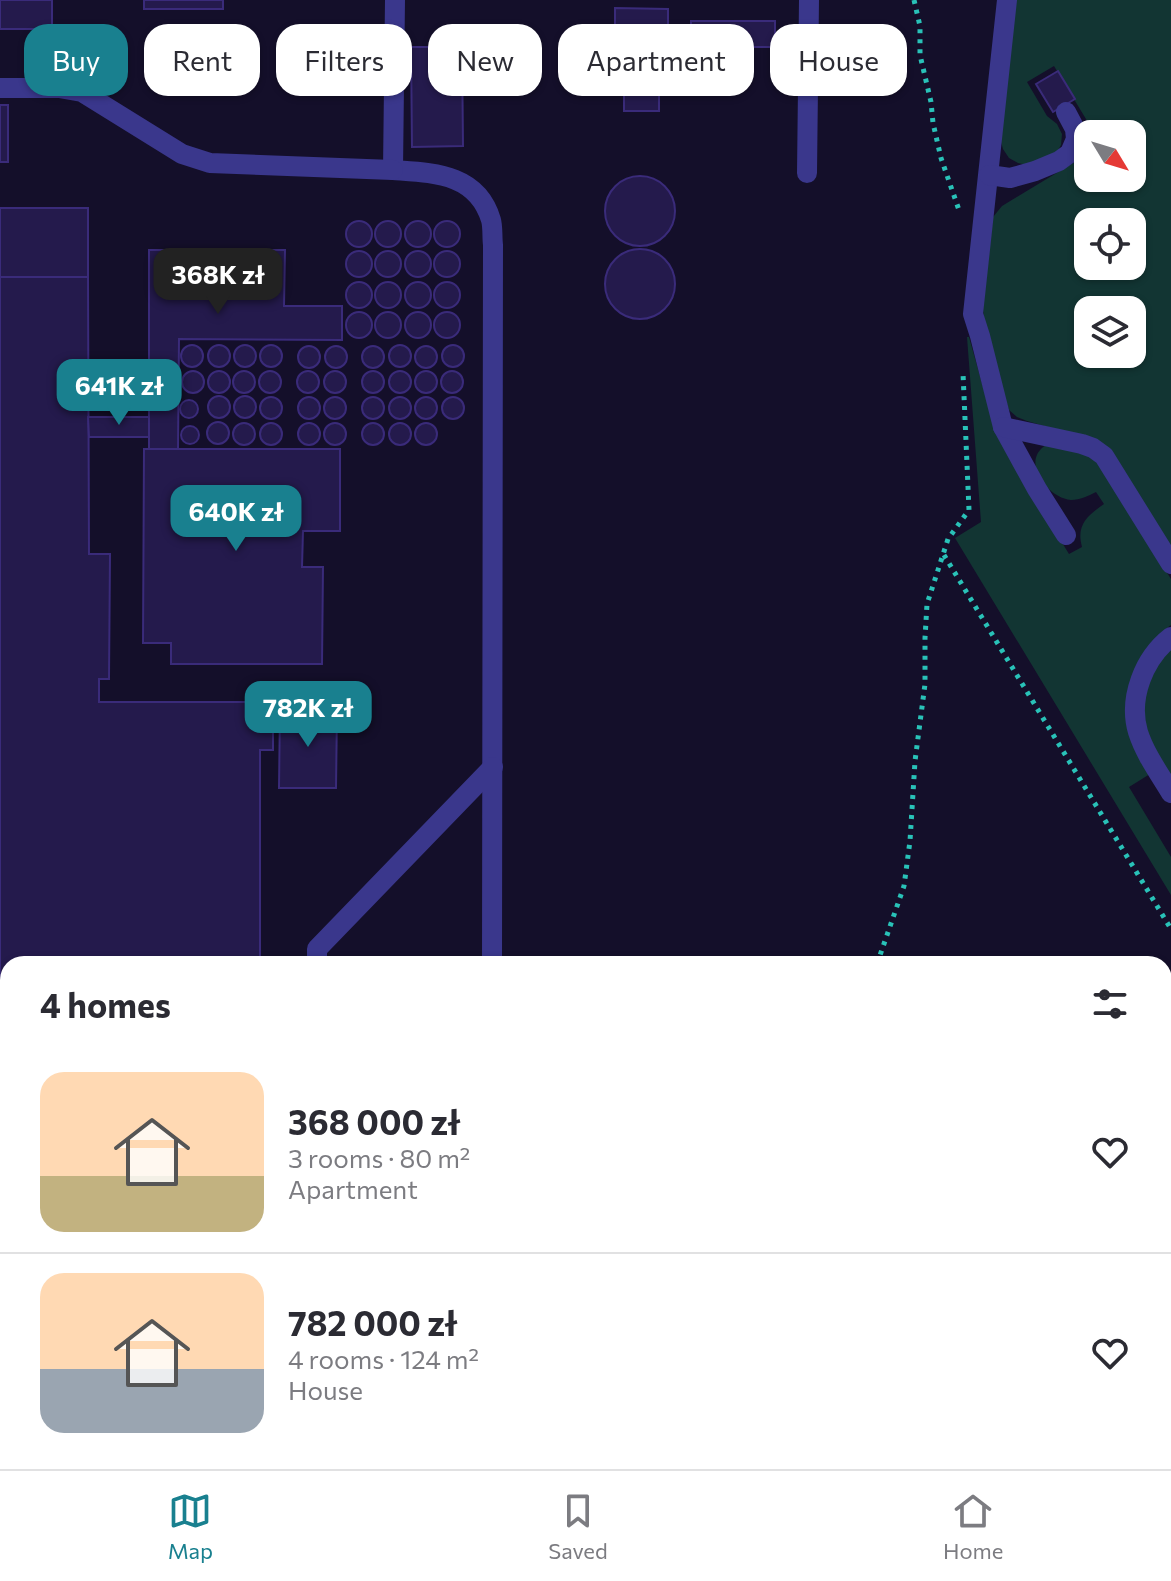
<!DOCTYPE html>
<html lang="en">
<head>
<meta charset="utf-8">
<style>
  body { margin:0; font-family:Commissioner,sans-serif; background:#f2f2f3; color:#2b2b33; height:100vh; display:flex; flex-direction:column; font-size:30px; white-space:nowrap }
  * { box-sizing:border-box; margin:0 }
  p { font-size:26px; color:#7c7c81 }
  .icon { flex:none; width:44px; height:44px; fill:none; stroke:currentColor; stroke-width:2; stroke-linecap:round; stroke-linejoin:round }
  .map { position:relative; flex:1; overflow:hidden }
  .sheet { position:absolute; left:0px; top:956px; width:1172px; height:514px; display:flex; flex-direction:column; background:#fff; border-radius:24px 24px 0 0; box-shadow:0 2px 6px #0004 }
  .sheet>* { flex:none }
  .guide { position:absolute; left:24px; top:24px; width:1124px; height:72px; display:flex; gap:16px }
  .needle { width:52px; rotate:128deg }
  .buttons { position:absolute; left:1074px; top:120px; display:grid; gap:16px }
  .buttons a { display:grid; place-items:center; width:72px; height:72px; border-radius:16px; background:#fff; box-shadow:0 2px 6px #0004; font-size:40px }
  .price { position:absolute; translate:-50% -68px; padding:0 18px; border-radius:16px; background:#19808f; color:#fff; font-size:26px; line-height:52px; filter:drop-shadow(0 2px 4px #0008) }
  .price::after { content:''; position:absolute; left:50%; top:48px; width:24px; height:18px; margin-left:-12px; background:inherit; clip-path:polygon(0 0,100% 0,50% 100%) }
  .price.current { background:#222; color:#fff }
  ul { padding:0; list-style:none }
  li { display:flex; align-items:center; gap:24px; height:200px; padding:0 40px }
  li+li { border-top:2px solid #e1e1e2 }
  li span { display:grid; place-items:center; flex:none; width:224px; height:160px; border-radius:24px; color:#555 }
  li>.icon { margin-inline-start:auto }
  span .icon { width:96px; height:96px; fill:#fffc; stroke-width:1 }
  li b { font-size:34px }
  h2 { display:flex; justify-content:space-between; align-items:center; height:96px; padding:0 40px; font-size:34px }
  .pill { padding:0 28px; border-radius:24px; background:#fff; box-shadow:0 2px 6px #0004; font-size:28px; line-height:72px }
  .pill.current { background:#19808f; color:#fff }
  .menu { display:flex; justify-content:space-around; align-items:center; height:112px; border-top:2px solid #e1e1e2; background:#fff; font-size:22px; color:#7c7c81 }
  .menu a { display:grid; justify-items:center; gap:4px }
  .menu .current { color:#19808f }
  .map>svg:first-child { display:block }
  .green { fill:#123533; fill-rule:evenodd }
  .building { fill:#241a4c; stroke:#3a2b7a; stroke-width:2 }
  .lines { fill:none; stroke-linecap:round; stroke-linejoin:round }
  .path { stroke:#29c2b8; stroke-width:5; stroke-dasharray:4 6; stroke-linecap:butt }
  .minor { stroke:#3a378c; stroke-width:20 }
</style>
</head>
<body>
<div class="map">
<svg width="1171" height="1469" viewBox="0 0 1171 1469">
  <rect width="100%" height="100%" fill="#140f2a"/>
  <g class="green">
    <path d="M1015,0H1171V551L1090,439L1027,421L1017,417L1009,410L985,336L983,308L993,217L1002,206L1088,154V178H1132V134H1095L1054,66L1027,82L1047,116L1057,124L1062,134L1061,145L1056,154L1027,165L1018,163L1009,158L1003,149L999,135ZM1088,222H1132V266H1088ZM1088,310H1132V354H1088Z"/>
    <path d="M967,337H969L992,419L1031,492L1069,554L1082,547C1076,525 1087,516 1104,504L1096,492C1088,496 1080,500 1071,500C1047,498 1020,461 1046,445L1085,453L1098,462L1171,579V625C1157,635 1148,646 1139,661L1150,774L1129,787L1171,857V895L955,538L981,522Z"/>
    <path d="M1171,646V777C1161,760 1145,737 1144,718C1141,692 1154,665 1171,646Z"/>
  </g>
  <g class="building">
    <rect x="0" y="0" width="52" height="29"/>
    <rect x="144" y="0" width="79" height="9"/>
    <path d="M615,8L668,9V50H659V111H624V50H615Z"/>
    <rect x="691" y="21" width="84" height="26"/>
    <path d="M411,47H462L463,146L412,147Z"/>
    <path d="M1058,71L1075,99L1053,112L1036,84Z"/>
    <rect x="0" y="105" width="8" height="57"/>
    <circle cx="640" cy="211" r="35"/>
    <rect x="0" y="208" width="88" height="69"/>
    <circle cx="388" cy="234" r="13"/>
    <circle cx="418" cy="234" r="13"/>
    <circle cx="447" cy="234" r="13"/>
    <circle cx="359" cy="234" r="13"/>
    <circle cx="640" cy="284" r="35"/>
    <path d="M149,250H285L284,306H342V340L179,339L178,449H149Z"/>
    <circle cx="418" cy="264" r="13"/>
    <circle cx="447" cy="264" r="13"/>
    <circle cx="388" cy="264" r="13"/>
    <circle cx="359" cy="264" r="13"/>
    <path d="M0,277H88L89,554H110L109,679H99V702H273V750H260V964H8V1462H166L163,1465H0Z"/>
    <circle cx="447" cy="295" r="13"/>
    <circle cx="388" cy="295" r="13"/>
    <circle cx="359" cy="295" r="13"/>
    <circle cx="418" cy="295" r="13"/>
    <circle cx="447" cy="325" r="13"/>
    <circle cx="388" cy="325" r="13"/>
    <circle cx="418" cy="325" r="13"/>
    <circle cx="359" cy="325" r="13"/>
    <circle cx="400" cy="356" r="11"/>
    <circle cx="192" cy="356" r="11"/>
    <circle cx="271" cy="356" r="11"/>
    <circle cx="453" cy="356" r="11"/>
    <circle cx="219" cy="356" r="11"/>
    <circle cx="245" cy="356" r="11"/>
    <circle cx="426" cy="357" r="11"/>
    <circle cx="373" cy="357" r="11"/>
    <circle cx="309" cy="357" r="11"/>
    <circle cx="336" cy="357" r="11"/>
    <circle cx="193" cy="382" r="11"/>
    <circle cx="335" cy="382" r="11"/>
    <circle cx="308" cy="382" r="11"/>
    <circle cx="244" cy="382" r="11"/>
    <circle cx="400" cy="382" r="11"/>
    <circle cx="452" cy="382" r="11"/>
    <circle cx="219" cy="382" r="11"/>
    <circle cx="270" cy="382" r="11"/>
    <circle cx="373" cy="382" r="11"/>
    <circle cx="426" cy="382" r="11"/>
    <circle cx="245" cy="407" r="11"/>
    <circle cx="219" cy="407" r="11"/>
    <circle cx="373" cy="408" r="11"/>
    <circle cx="309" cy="408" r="11"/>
    <circle cx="335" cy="408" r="11"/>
    <circle cx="400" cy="408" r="11"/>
    <circle cx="271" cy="408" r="11"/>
    <circle cx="453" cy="408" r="11"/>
    <circle cx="426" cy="408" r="11"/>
    <circle cx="189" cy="409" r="9"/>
    <path d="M88,417H149V437H89Z"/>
    <circle cx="218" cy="433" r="11"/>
    <circle cx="335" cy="434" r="11"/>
    <circle cx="309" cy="434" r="11"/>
    <circle cx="271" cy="434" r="11"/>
    <circle cx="244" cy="434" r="11"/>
    <circle cx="373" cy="434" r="11"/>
    <circle cx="400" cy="434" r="11"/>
    <circle cx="426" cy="434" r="11"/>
    <circle cx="190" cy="435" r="9"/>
    <path d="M144,449H340V531H303L302,567H323L322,664H171V643H143Z"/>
    <path d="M280,710H337L336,788H279Z"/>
    <rect x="0" y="1465" width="163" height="4"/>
  </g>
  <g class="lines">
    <g class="path">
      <path d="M914,0L920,26V55L931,102L933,123L941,158L960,213"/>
      <path d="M944,555L1171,929"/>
      <path d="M877,964L904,886L910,841L915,761L925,684V638L927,604L948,539L969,510L963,373"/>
      <path d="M1164,1233L1171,1208"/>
      <path d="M1164,1429L1171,1443"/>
      <path d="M756,1469L758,1462"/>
    </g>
    <g class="minor">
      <path d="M395,0L393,170C433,173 477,173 491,220C493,227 492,237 493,245L492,964"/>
      <path d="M1007,0L973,314L980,336L1003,427L1037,489L1066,535"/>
      <path d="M0,88H59L82,92L182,154L210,163L393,170"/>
      <path d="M807,173L809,0"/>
      <path d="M989,175L1010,178L1035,171L1059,161L1070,153L1076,139L1075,129L1066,112"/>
      <path d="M1003,427L1082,444L1093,448L1104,456L1171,564"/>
      <path d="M1171,637C1144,658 1128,698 1138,732C1145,754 1159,773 1171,793"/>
      <path d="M317,964V949L493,767"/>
      <path d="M232,1469L238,1462"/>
    </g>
  </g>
</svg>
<div class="buttons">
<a><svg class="needle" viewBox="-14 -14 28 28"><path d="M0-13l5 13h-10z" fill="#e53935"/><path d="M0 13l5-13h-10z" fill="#7c7c81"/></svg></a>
<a><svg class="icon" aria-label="locate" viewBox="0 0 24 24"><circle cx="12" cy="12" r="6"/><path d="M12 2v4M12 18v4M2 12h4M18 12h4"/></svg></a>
<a><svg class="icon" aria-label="layers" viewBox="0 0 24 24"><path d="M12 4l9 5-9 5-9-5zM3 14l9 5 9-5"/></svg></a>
</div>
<b class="price current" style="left:218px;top:316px">368K zł</b>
<b class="price" style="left:119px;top:427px">641K zł</b>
<b class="price" style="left:236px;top:553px">640K zł</b>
<b class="price" style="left:308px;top:749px">782K zł</b>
<div class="guide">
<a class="pill current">Buy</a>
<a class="pill">Rent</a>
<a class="pill">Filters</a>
<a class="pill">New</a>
<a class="pill">Apartment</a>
<a class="pill">House</a>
</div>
<section class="sheet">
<h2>4 homes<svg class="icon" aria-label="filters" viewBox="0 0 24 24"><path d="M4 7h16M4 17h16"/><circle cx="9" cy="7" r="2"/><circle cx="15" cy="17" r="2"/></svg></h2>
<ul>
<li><span style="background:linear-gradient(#ffd9b3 65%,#c2b280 0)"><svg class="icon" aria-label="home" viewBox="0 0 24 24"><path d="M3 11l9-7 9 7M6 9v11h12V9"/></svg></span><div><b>368 000 zł</b><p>3 rooms · 80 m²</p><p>Apartment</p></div><svg class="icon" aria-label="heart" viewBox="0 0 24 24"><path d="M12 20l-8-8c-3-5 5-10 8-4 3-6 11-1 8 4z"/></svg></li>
<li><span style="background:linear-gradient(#ffd9b3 60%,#9aa5b1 0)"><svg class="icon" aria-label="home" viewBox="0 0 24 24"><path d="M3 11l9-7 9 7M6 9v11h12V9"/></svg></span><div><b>782 000 zł</b><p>4 rooms · 124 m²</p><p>House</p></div><svg class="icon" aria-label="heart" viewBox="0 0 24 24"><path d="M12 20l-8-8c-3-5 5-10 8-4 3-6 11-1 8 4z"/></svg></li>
</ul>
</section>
</div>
<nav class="menu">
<a class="current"><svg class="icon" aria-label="map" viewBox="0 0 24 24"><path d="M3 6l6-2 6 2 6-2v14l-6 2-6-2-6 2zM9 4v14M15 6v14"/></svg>Map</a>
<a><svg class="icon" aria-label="saved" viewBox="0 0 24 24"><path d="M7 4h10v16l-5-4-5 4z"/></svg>Saved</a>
<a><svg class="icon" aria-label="home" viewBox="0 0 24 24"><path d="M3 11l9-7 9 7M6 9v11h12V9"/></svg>Home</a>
</nav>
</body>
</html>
